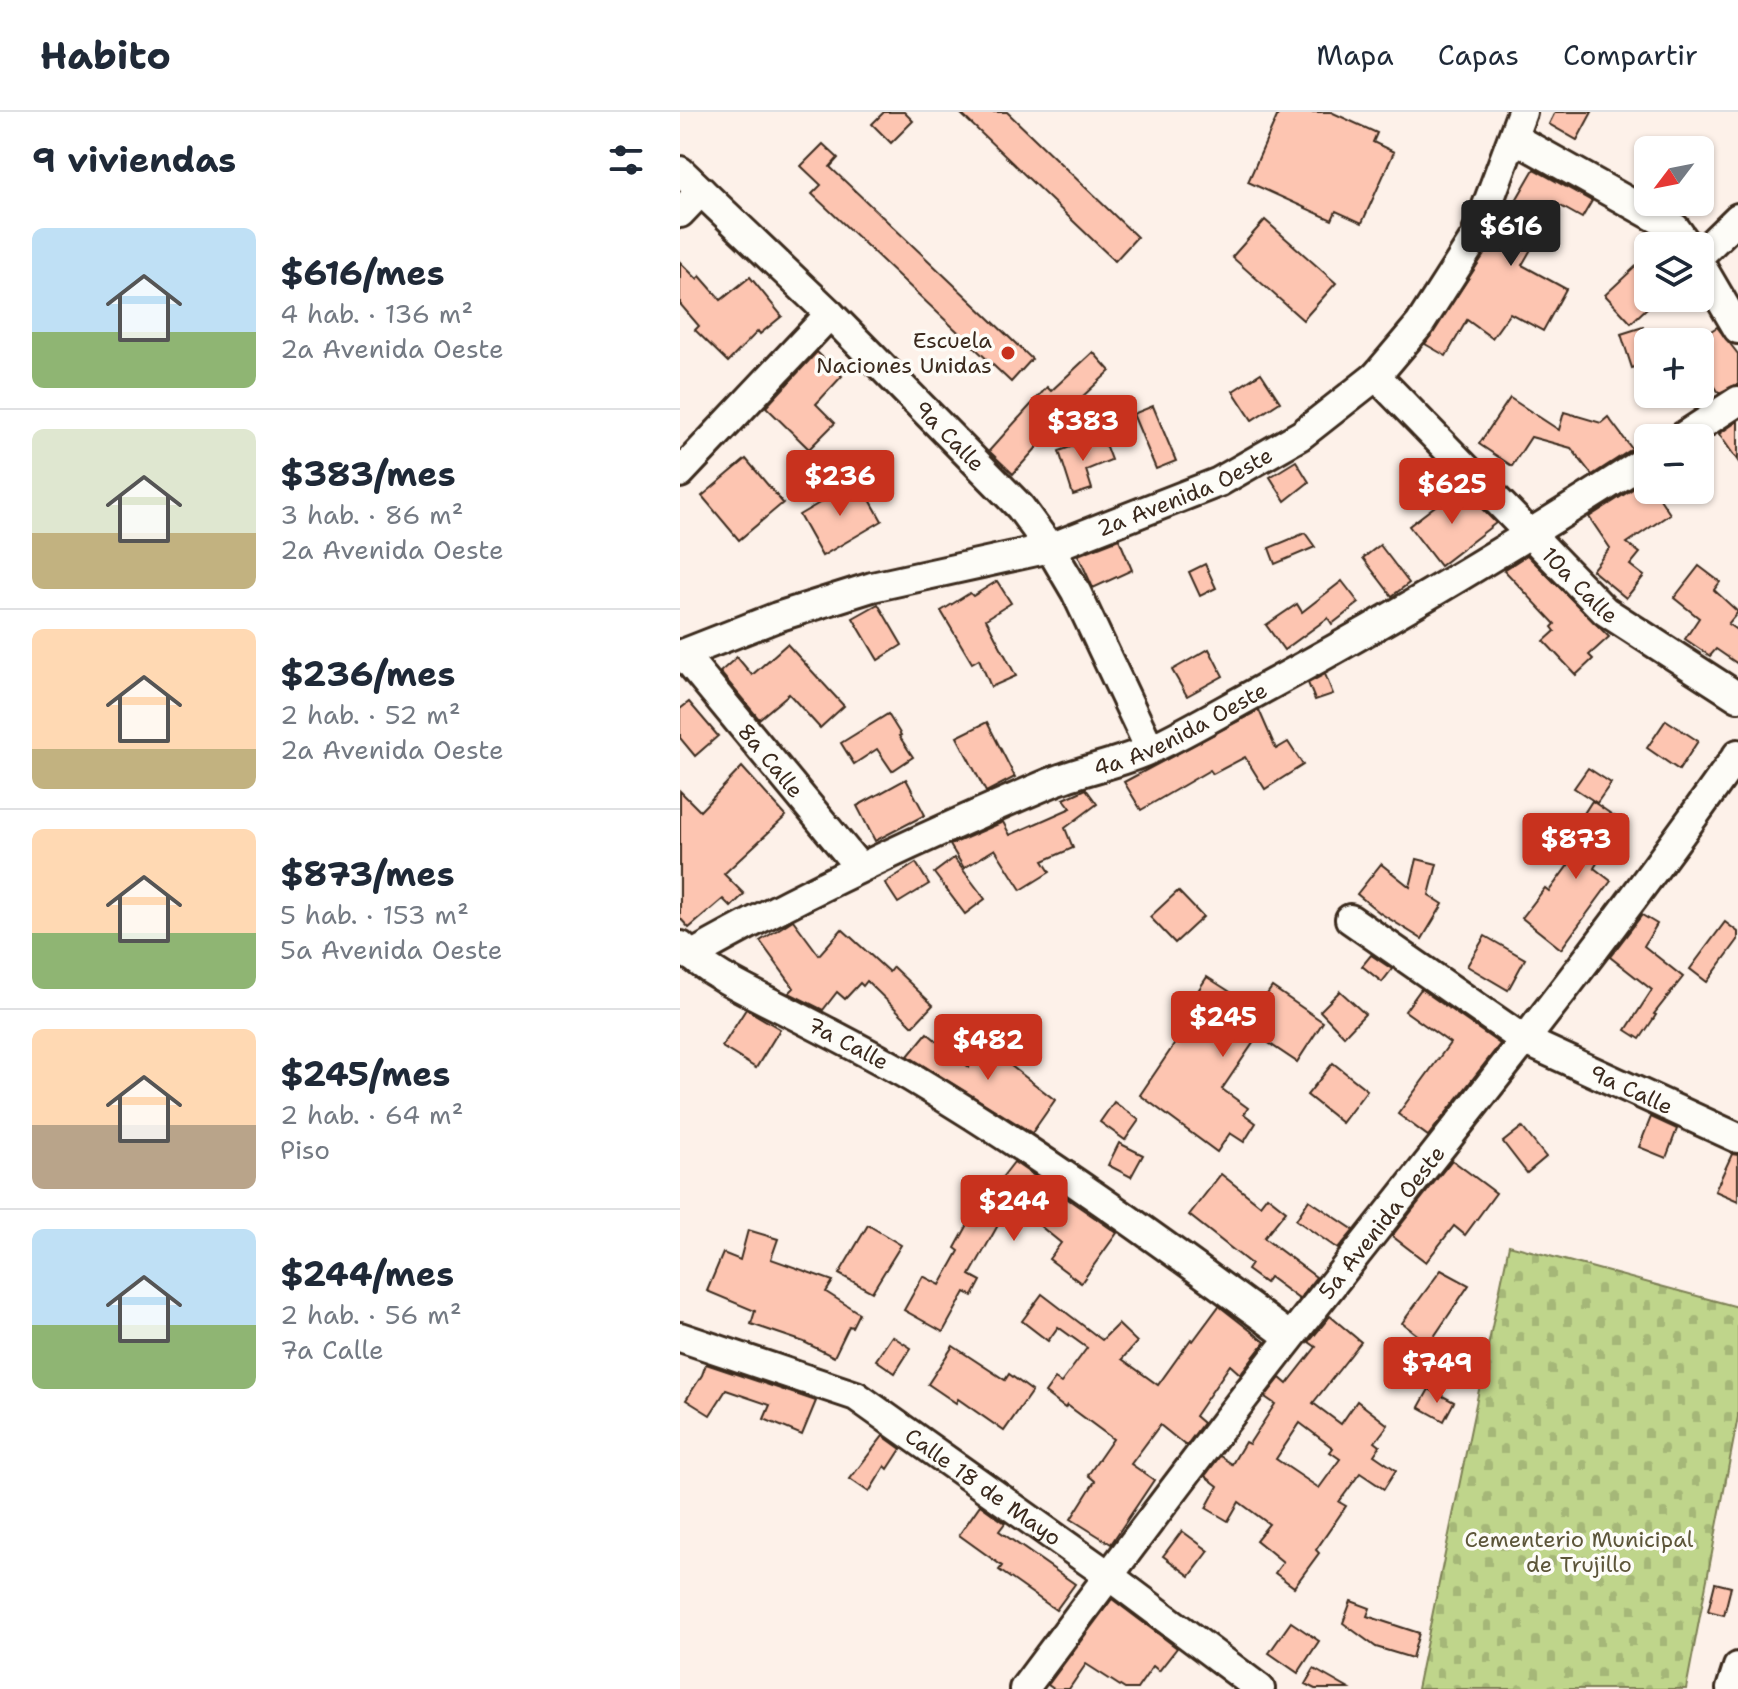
<!DOCTYPE html>
<html lang="es">
<head>
<meta charset="utf-8">
<style>
  body { margin:0; font-family:"Shantell Sans",sans-serif; background:#f2f2f3; color:#1f2937; height:100vh; display:flex; flex-direction:column; font-size:30px; white-space:nowrap }
  * { box-sizing:border-box; margin:0 }
  p { font-size:26px; color:#747a83 }
  .icon { flex:none; width:44px; height:44px; fill:none; stroke:currentColor; stroke-width:2; stroke-linecap:round; stroke-linejoin:round }
  .map { position:relative; flex:1; overflow:hidden }
  .drawer { display:flex; flex-direction:column; background:#fff; width:680px }
  .drawer>* { flex:none }
  .needle { width:52px; rotate:238deg }
  .buttons { position:absolute; left:954px; top:24px; display:grid; gap:16px }
  .buttons a { display:grid; place-items:center; width:80px; height:80px; border-radius:12px; background:#fff; box-shadow:0 2px 6px #0004; font-size:40px }
  .price { position:absolute; translate:-50% -68px; padding:0 18px; border-radius:8px; background:#c8321e; color:#fff; font-size:26px; line-height:52px; filter:drop-shadow(0 2px 4px #0008) }
  .price::after { content:''; position:absolute; left:50%; top:48px; width:24px; height:18px; margin-left:-12px; background:inherit; clip-path:polygon(0 0,100% 0,50% 100%) }
  .price.on { background:#222; color:#fff }
  ul { padding:0; list-style:none }
  li { display:flex; align-items:center; gap:24px; height:200px; padding:0 32px }
  li+li { border-top:2px solid #e0e1e3 }
  li span { display:grid; place-items:center; flex:none; width:224px; height:160px; border-radius:12px; color:#555 }
  li>.icon { margin-inline-start:auto }
  span .icon { width:96px; height:96px; fill:#fffc; stroke-width:1 }
  li b { font-size:34px }
  h2 { display:flex; justify-content:space-between; align-items:center; height:96px; padding:0 32px; font-size:34px }
  header { display:flex; align-items:center; gap:48px; box-sizing:border-box; height:112px; padding:0 40px; background:#fff; border-bottom:2px solid #e0e1e3 }
  header strong { font-size:38px }
  nav { display:flex; gap:44px; margin-inline-start:auto; font-size:28px }
  main { display:flex; flex:1; min-height:0 }
  .map>svg:first-child { display:block }
  .cemetery { fill:url(#cemetery-stones); stroke:#7d8054; stroke-width:2 }
  .building { fill:#fdc5b1; stroke:#3b2a1e; stroke-width:2; fill-rule:evenodd }
  .lines { fill:none; stroke-linecap:round; stroke-linejoin:round }
  .minor-casing { stroke:#3b2a1e; stroke-width:34 }
  .minor { stroke:#fdfcf7; stroke-width:28 }
  .poi-dot { fill:#c8321e; stroke:#fdfcf7; stroke-width:3 }
  .labels { text-anchor:middle; stroke-width:7; stroke-linejoin:round; paint-order:stroke }
  .poi-label { font-size:22px; fill:#3b2a1e; stroke:#fdfcf7; text-anchor:end }
  .street-label { font-size:22px; fill:#3b2a1e; stroke:#fdfcf7 }
  .park-label { font-size:22px; fill:#5c5539; stroke:#fdfcf7 }
</style>
</head>
<body>
<header>
<strong>Habito</strong>
<nav><a>Mapa</a><a>Capas</a><a>Compartir</a></nav>
</header>
<main>
<section class="drawer">
<h2>9 viviendas<svg class="icon" aria-label="filters" viewBox="0 0 24 24"><path d="M4 7h16M4 17h16"/><circle cx="9" cy="7" r="2"/><circle cx="15" cy="17" r="2"/></svg></h2>
<ul>
<li><span style="background:linear-gradient(#bfe0f5 65%,#8fb573 0)"><svg class="icon" aria-label="home" viewBox="0 0 24 24"><path d="M3 11l9-7 9 7M6 9v11h12V9"/></svg></span><div><b>$616/mes</b><p>4 hab. · 136 m²</p><p>2a Avenida Oeste</p></div></li>
<li><span style="background:linear-gradient(#dfe7d0 65%,#c2b280 0)"><svg class="icon" aria-label="home" viewBox="0 0 24 24"><path d="M3 11l9-7 9 7M6 9v11h12V9"/></svg></span><div><b>$383/mes</b><p>3 hab. · 86 m²</p><p>2a Avenida Oeste</p></div></li>
<li><span style="background:linear-gradient(#ffd9b3 75%,#c2b280 0)"><svg class="icon" aria-label="home" viewBox="0 0 24 24"><path d="M3 11l9-7 9 7M6 9v11h12V9"/></svg></span><div><b>$236/mes</b><p>2 hab. · 52 m²</p><p>2a Avenida Oeste</p></div></li>
<li><span style="background:linear-gradient(#ffd9b3 65%,#8fb573 0)"><svg class="icon" aria-label="home" viewBox="0 0 24 24"><path d="M3 11l9-7 9 7M6 9v11h12V9"/></svg></span><div><b>$873/mes</b><p>5 hab. · 153 m²</p><p>5a Avenida Oeste</p></div></li>
<li><span style="background:linear-gradient(#ffd9b3 60%,#b9a48a 0)"><svg class="icon" aria-label="home" viewBox="0 0 24 24"><path d="M3 11l9-7 9 7M6 9v11h12V9"/></svg></span><div><b>$245/mes</b><p>2 hab. · 64 m²</p><p>Piso</p></div></li>
<li><span style="background:linear-gradient(#bfe0f5 60%,#8fb573 0)"><svg class="icon" aria-label="home" viewBox="0 0 24 24"><path d="M3 11l9-7 9 7M6 9v11h12V9"/></svg></span><div><b>$244/mes</b><p>2 hab. · 56 m²</p><p>7a Calle</p></div></li>
</ul>
</section>
<div class="map">
<svg width="1058" height="1577" viewBox="0 0 1058 1577">
  <defs>
    <pattern id="cemetery-stones" width="16" height="16" patternUnits="userSpaceOnUse" patternTransform="scale(2)"><rect width="16" height="16" fill="#bfd58b"/><path d="M2 7V4a2 2 0 0 1 4 0v3zM10 15v-3a2 2 0 0 1 4 0v3z" fill="#a5b778"/></pattern>
  </defs>
  <rect width="100%" height="100%" fill="#fdf1e9"/>
  <filter id="ink" filterUnits="userSpaceOnUse"><feTurbulence type="fractalNoise" baseFrequency=".0125" numOctaves="2"/><feDisplacementMap in="SourceGraphic" scale="16" xChannelSelector="R" yChannelSelector="G"/><feConvolveMatrix kernelMatrix="1 2 1 2 8 2 1 2 1" color-interpolation-filters="sRGB"/></filter>
  <g filter="url(#ink)">
    <path class="cemetery" d="M829,1133L1058,1195V1305L1006,1577H737Z"/>
    <g class="building">
      <path d="M204,0H224L233,9L211,31L192,12Z"/>
      <path d="M279,0H327L457,125L435,149Z"/>
      <path d="M599,0H651L697,21L693,30L714,40L682,111L656,99L652,108L568,70Z"/>
      <path d="M875,0H912L897,28L869,12Z"/>
      <path d="M143,32L158,46L150,55L352,247L331,270L132,82L141,73L121,54Z"/>
      <path d="M854,57L912,89L902,106L877,92L842,153L886,177L863,219L830,201L812,226L787,208L766,244L745,232L809,135L830,93L832,95Z"/>
      <path d="M585,108L656,171L623,208L552,145Z"/>
      <path d="M968,143V195L951,211L925,183Z"/>
      <path d="M0,150L17,167L20,164L41,188L70,165L102,204L80,222L78,219L48,250L15,218L19,214L0,192Z"/>
      <path d="M963,215L968,231V251L952,256L941,222Z"/>
      <path d="M1037,215L1058,242V272L1039,281L1020,251V226Z"/>
      <path d="M137,240L162,264L136,292L155,311L129,337L86,295Z"/>
      <path d="M413,240L430,259L401,286L333,362L309,339L367,275L371,279Z"/>
      <path d="M581,261L600,290L572,308L553,279Z"/>
      <path d="M830,286L879,318L884,300L921,311L928,305L952,337L912,363L891,336L851,325L832,354L799,332Z"/>
      <path d="M473,294L496,349L476,357L453,302Z"/>
      <path d="M1058,309V349L1039,322Z"/>
      <path d="M422,324L431,348L406,358L412,377L393,383L379,339Z"/>
      <path d="M66,347L103,391L59,428L22,384Z"/>
      <path d="M616,349L629,370L605,389L590,365Z"/>
      <path d="M179,368L202,409L142,444L119,403Z"/>
      <path d="M967,368L968,378H974L990,402L947,431L960,441L950,453L964,464L946,486L912,458L930,436L909,405Z"/>
      <path d="M780,375L816,411L760,454L729,414Z"/>
      <path d="M625,421L635,435L595,452L589,436Z"/>
      <path d="M439,427L452,458L413,476L398,443Z"/>
      <path d="M700,433L729,471L712,484L683,446Z"/>
      <path d="M847,443L929,525L909,543L913,547L896,563L864,529L875,519L872,515L875,512L824,458Z"/>
      <path d="M525,452L536,476L520,484L509,460Z"/>
      <path d="M1019,454L1040,470L1034,478L1058,500L1048,512L1058,519V552L1036,537L1030,544L1005,527L1019,506L994,486Z"/>
      <path d="M317,469L331,491L306,507L336,564L311,575L299,547L292,551L261,499L290,481L293,484Z"/>
      <path d="M662,469L679,491L652,512L648,506L604,538L586,513L617,492L622,500Z"/>
      <path d="M198,492L222,533L198,548L173,506Z"/>
      <path d="M107,532L164,594L140,616L109,582L79,607L40,560L57,545L72,563Z"/>
      <path d="M529,537L543,564L507,584L492,558Z"/>
      <path d="M645,562L653,582L635,588L628,571Z"/>
      <path d="M9,590L38,624L15,644L0,626V597Z"/>
      <path d="M579,598L596,637L608,630L623,653L585,677L565,645L533,662L530,658L461,698L444,670Z"/>
      <path d="M208,602L221,623L219,624L233,645L212,659L197,637L174,652L161,631Z"/>
      <path d="M986,608L1018,629L999,658L967,636Z"/>
      <path d="M307,610L335,665L306,680L277,625Z"/>
      <path d="M62,655L106,704L44,762L64,782L51,795L43,787L9,816L0,806V679L20,699Z"/>
      <path d="M908,656L931,671L917,691L894,676Z"/>
      <path d="M226,667L245,703L195,729L177,694Z"/>
      <path d="M406,677L417,692L385,716L393,736L363,749L370,760L341,778L315,737L284,756L270,733L323,710L330,723L391,696L384,687Z"/>
      <path d="M912,689L943,710L914,756L931,769L881,837L842,806L865,776L869,779L908,726L894,717Z"/>
      <path d="M274,746L305,787L285,802L254,761Z"/>
      <path d="M737,747L757,752L749,783L763,792L742,827L700,801L677,782L701,752L730,775Z"/>
      <path d="M236,751L249,772L218,791L205,771Z"/>
      <path d="M498,779L523,805L495,831L470,805Z"/>
      <path d="M962,803L977,812L964,834L1003,865L974,902L976,903L960,927L946,918L972,878L930,845Z"/>
      <path d="M113,808L139,843L162,817L209,860L213,855L253,893L233,914L187,869L183,874L180,871L165,887L157,880L143,898L109,881L114,876L80,829Z"/>
      <path d="M1045,810L1058,820V828L1027,870L1010,857Z"/>
      <path d="M805,824L845,847L828,878L787,854Z"/>
      <path d="M691,843L712,857L702,870L682,854Z"/>
      <path d="M527,865L577,897L592,875L643,910L617,950L578,924L542,977L568,996L564,1002L576,1011L564,1030L550,1021L537,1040L460,983L521,893L512,888Z"/>
      <path d="M741,877L820,932L748,1024L718,1002L770,931L725,899Z"/>
      <path d="M660,879L685,902L664,924L640,899Z"/>
      <path d="M66,897L100,917L76,956L42,935Z"/>
      <path d="M247,921L289,955L304,933L375,988L352,1021L228,944Z"/>
      <path d="M653,951L687,978L662,1011L627,983Z"/>
      <path d="M434,990L459,1008L445,1028L420,1010Z"/>
      <path d="M971,1005L997,1017L986,1046L959,1035Z"/>
      <path d="M842,1015L866,1045L847,1061L823,1030Z"/>
      <path d="M439,1031L463,1043L451,1065L428,1053Z"/>
      <path d="M1052,1042L1058,1043V1089L1035,1079Z"/>
      <path d="M772,1048L816,1081L785,1123L774,1114L746,1150L712,1124Z"/>
      <path d="M334,1050L437,1121L401,1171L369,1147L381,1131L343,1100L333,1114L322,1106L290,1163L301,1169L293,1184L285,1180L263,1220L224,1198L243,1164L260,1173L279,1139L275,1136L292,1105L303,1111L326,1079L317,1072Z"/>
      <path d="M541,1062L580,1093L587,1084L606,1099L584,1126L636,1165L619,1187L589,1165L585,1171L567,1158L571,1152L509,1103Z"/>
      <path d="M629,1088L674,1118L658,1137L616,1108Z"/>
      <path d="M188,1113L221,1133L192,1180L159,1162Z"/>
      <path d="M68,1118L98,1127L91,1147L153,1169L146,1180L179,1201L172,1215L169,1214L154,1245L124,1230L71,1212L75,1199L27,1179L43,1141L60,1148Z"/>
      <path d="M761,1158L789,1173L749,1232L722,1211Z"/>
      <path d="M362,1182L422,1228L438,1212L457,1230L442,1247L478,1273L511,1227L513,1229L539,1194L585,1230L560,1262L550,1253L515,1304L523,1311L506,1334L480,1313L451,1352L474,1368L431,1432L391,1407L415,1369L408,1363L433,1327L387,1293L385,1296L365,1281L375,1267L381,1271L407,1236L378,1215L368,1229L342,1209Z"/>
      <path d="M650,1204L681,1230L633,1291L661,1312L677,1289L708,1313L695,1330L700,1334L694,1343L716,1358L704,1377L680,1361L659,1390L666,1394L636,1438L639,1441L614,1475L595,1461L603,1450L576,1428L589,1412L559,1390L548,1409L526,1396L538,1374L525,1364L540,1344L552,1352L565,1330L569,1332L595,1292L585,1285L600,1266L607,1272L636,1235L629,1230ZM620,1311L653,1336L650,1340L660,1347L639,1376L596,1347Z"/>
      <path d="M212,1224L231,1236L215,1261L196,1248Z"/>
      <path d="M273,1234L325,1268L329,1262L352,1279L324,1319L278,1287L276,1291L248,1272Z"/>
      <path d="M26,1252L136,1289L122,1323L84,1307L90,1293L46,1278L30,1303L6,1288L22,1263Z"/>
      <path d="M749,1277L774,1290L764,1309L739,1295Z"/>
      <path d="M203,1324L221,1337L208,1357L205,1354L189,1380L170,1367Z"/>
      <path d="M300,1393L325,1411L319,1419L395,1472L376,1498L319,1458L322,1454L279,1423Z"/>
      <path d="M502,1419L529,1439L510,1464L483,1444Z"/>
      <path d="M1035,1471L1051,1475L1044,1503L1028,1499Z"/>
      <path d="M432,1487L497,1536L479,1559L473,1554L457,1577H445L406,1552L389,1577H374L368,1573Z"/>
      <path d="M671,1489L690,1496L687,1504L739,1521L732,1546L696,1535L663,1511Z"/>
      <path d="M611,1510L639,1529L618,1561L589,1541Z"/>
      <path d="M634,1557L669,1577H635L625,1572Z"/>
    </g>
    <g class="lines">
      <g class="minor-casing">
        <g id="minor">
          <path d="M834,26L995,116L1008,134"/>
          <path id="s1" d="M0,59L150,202L340,395L370,436L396,480L470,637"/>
          <path d="M0,101L21,79"/>
          <path d="M1020,143L1058,106"/>
          <path d="M1020,152L1058,217"/>
          <path id="s2" d="M696,264L925,499L1058,585"/>
          <path d="M1001,326L1058,289"/>
          <path d="M0,361L150,202"/>
          <path id="s3" d="M3,542L179,755"/>
          <path id="s4" d="M0,543L97,505L192,475L370,436L539,370L621,323L696,264L740,212L795,126L842,0"/>
          <path id="s5" d="M670,807L844,928L1058,1026"/>
          <path id="s6" d="M1,834C29,862 68,879 103,897C146,919 189,941 231,965C363,1044 487,1134 610,1225"/>
          <path id="s7" d="M11,844C127,778 247,723 370,671C403,657 440,652 473,636C509,619 544,598 579,579C712,507 841,429 968,347"/>
          <path id="s8" d="M0,1225L176,1284L428,1463L580,1577"/>
          <path id="s9" d="M344,1577C433,1458 522,1338 614,1221C764,1030 918,841 1058,642"/>
          <path d="M1051,1577L1058,1555"/>
        </g>
      </g>
      <use href="#minor" class="minor"/>
    </g>
  </g>
  <circle class="poi-dot" cx="328" cy="241" r="8"/>
  <g class="labels">
    <g class="poi-label">
      <text x="312" y="236">Escuela<tspan x="312" dy="25">Naciones Unidas</tspan></text>
    </g>
    <g class="street-label">
      <text dy="8" stroke="none"><textPath href="#s1" startOffset="378">9a Calle</textPath></text>
      <text dy="8" stroke="none"><textPath href="#s4" startOffset="532">2a Avenida Oeste</textPath></text>
      <text dy="8" stroke="none"><textPath href="#s2" startOffset="292">10a Calle</textPath></text>
      <text dy="8" stroke="none"><textPath href="#s7" startOffset="540">4a Avenida Oeste</textPath></text>
      <text dy="8" stroke="none"><textPath href="#s3" startOffset="138">8a Calle</textPath></text>
      <text dy="8" stroke="none"><textPath href="#s6" startOffset="194">7a Calle</textPath></text>
      <text dy="8" stroke="none"><textPath href="#s5" startOffset="330">9a Calle</textPath></text>
      <text dy="8" stroke="none"><textPath href="#s9" startOffset="588">5a Avenida Oeste</textPath></text>
      <text dy="8" stroke="none"><textPath href="#s8" startOffset="342">Calle 18 de Mayo</textPath></text>
    </g>
    <g class="park-label">
      <text x="899" y="1435">Cementerio Municipal<tspan x="899" dy="25">de Trujillo</tspan></text>
    </g>
  </g>
</svg>
<div class="buttons">
<a><svg class="needle" viewBox="-14 -14 28 28"><path d="M0-13l5 13h-10z" fill="#e53935"/><path d="M0 13l5-13h-10z" fill="#747a83"/></svg></a>
<a><svg class="icon" aria-label="layers" viewBox="0 0 24 24"><path d="M12 4l9 5-9 5-9-5zM3 14l9 5 9-5"/></svg></a>
<a>+</a>
<a>−</a>
</div>
<b class="price on" style="left:831px;top:156px">$616</b>
<b class="price" style="left:403px;top:351px">$383</b>
<b class="price" style="left:160px;top:406px">$236</b>
<b class="price" style="left:772px;top:414px">$625</b>
<b class="price" style="left:896px;top:769px">$873</b>
<b class="price" style="left:543px;top:947px">$245</b>
<b class="price" style="left:308px;top:970px">$482</b>
<b class="price" style="left:334px;top:1131px">$244</b>
<b class="price" style="left:757px;top:1293px">$749</b>
</div>
</main>
</body>
</html>
